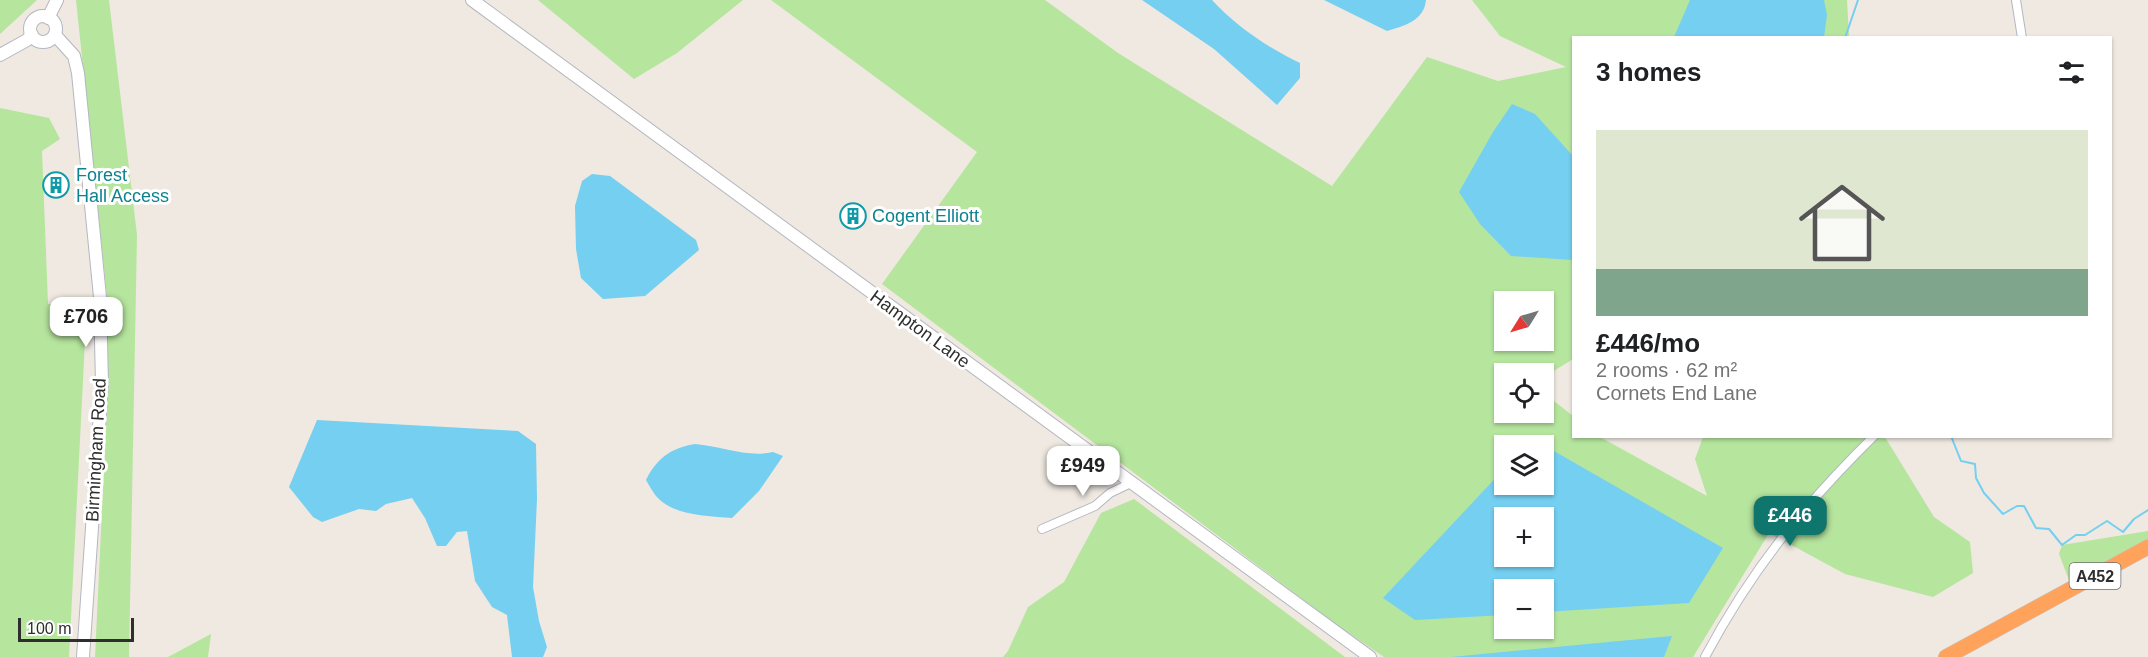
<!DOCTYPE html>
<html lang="en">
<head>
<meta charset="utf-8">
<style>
  body { margin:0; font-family:Arial,sans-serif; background:#f2f2f2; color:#202124; height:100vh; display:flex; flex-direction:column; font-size:22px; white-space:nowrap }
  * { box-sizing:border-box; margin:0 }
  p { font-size:20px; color:#757577 }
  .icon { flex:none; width:33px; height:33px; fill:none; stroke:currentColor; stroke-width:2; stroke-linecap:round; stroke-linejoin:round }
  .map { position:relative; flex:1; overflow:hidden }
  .panel { position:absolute; left:1572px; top:36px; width:540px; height:402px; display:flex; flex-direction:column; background:#fff; border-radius:0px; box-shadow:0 2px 4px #0004 }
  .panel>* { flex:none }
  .needle { width:39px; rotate:233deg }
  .buttons { position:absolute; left:1494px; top:291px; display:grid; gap:12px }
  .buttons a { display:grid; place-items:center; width:60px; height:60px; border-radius:0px; background:#fff; box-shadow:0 2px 4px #0004; font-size:30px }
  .scale { position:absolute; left:18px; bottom:15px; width:116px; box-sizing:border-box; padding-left:6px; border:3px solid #2e2e2e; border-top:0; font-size:16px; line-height:21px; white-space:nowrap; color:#2e2e2e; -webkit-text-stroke:4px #fff; paint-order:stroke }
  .price { position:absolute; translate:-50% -51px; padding:0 14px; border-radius:12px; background:#fff; color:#222; font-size:20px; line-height:39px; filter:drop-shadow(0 2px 3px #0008) }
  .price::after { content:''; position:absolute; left:50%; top:36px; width:18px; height:14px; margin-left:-9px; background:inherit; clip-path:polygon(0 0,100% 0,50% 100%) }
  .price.on { background:#0f766e; color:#fff }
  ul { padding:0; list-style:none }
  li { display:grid; align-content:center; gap:12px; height:318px; padding:0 24px }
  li+li { border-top:2px solid #e0e0e0 }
  li span { display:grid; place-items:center; height:186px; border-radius:0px; color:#555 }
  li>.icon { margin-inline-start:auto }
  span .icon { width:108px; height:108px; fill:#fffc; stroke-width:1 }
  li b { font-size:26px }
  h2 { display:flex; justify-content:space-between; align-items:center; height:72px; padding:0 24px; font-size:26px }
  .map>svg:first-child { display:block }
  .green { fill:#b6e59e; fill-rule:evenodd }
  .water { fill:#75cff0; fill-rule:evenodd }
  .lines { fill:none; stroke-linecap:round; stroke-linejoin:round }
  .stream { stroke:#75cff0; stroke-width:2 }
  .street-casing { stroke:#b4b7c1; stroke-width:10 }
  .secondary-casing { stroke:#b4b7c1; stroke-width:14 }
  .highway-casing { stroke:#c9c9c9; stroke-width:16 }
  .street { stroke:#fff; stroke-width:8 }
  .secondary { stroke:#fff; stroke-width:12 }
  .highway { stroke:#ffa35c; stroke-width:15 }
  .labels { text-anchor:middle; stroke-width:6; stroke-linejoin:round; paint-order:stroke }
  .shield { fill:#fff; stroke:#6d6d6d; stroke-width:1.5 }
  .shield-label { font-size:16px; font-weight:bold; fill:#2e2e2e }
  .culture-label { font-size:18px; fill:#0d838f; stroke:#fff; text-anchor:start }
  .street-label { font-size:18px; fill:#2e2e2e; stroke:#fff }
</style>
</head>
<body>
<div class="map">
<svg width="2148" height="657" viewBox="0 0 2148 657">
  <rect width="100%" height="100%" fill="#efe9e1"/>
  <g class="green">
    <path d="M0,0H37L0,34Z"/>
    <path d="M76,0H109L137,235L129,657H95L107,406V296Z"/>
    <path d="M538,0H743L677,53L634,79Z"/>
    <path d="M771,0H1045L1118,53L1332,186L1427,57L1498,81L1566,67L1500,36L1472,0H1847L1849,37L1574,38L1573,359L1544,377V374H1504V412H1544V393L1573,416L1574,436L1600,437L1707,496L1695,459L1703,437H1885L1934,517L1970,542L1973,573L1933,597L1845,574L1769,533L1693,657H1384L1333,622L882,284L977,152ZM1504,302H1544V340H1504ZM1504,446H1544V484H1504ZM1504,518H1544V556H1504ZM1504,590H1544V628H1504Z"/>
    <path d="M0,108L49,118L60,139L42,151L48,304H54L55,307L87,301L69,657H0Z"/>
    <path d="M1134,499L1345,657H1003L1008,651L1028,607L1064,582L1101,513Z"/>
    <path d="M2148,531V552L2069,580L2059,554L2062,545Z"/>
    <path d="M211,634L208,657H168Z"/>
  </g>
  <g class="water">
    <path d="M1142,0H1212C1237,27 1267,47 1300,63V78L1277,105L1214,49Z"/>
    <path d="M1324,0H1426C1424,21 1404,26 1387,31Z"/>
    <path d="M1690,0H1824L1827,15L1824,37H1674Z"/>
    <path d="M1512,104L1535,114L1573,156V260L1511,256L1480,224L1459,192L1493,132Z"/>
    <path d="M592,174L610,176L696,240L699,250L645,296L603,299L581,278L576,249L575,206L582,181Z"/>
    <path d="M317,420L518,431L536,444L537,499L533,587L539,621L547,647L543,657H512L507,615L492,607L475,581L467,531L457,532L446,546H437L425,518L412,498L386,504L376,511L359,509L322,522L313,517L289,487Z"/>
    <path d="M1533,439L1723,548L1689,603L1544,612V590H1504V615L1415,620L1383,598L1504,469V484H1544V446L1527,445ZM1504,518H1544V556H1504Z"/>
    <path d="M695,444C721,446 748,458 773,452L783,456L759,491L732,518C708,516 673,516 656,496C652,491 649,485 646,480C657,458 671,448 695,444Z"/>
    <path d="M1672,636L1664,657H1451Z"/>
  </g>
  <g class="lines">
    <g class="stream">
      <path d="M1845,38L1858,0"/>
      <path d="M1951,436L1961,461L1975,464L1976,478L1984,493L2003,514L2017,506H2024L2036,528L2049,529L2062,545L2076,535H2085L2107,521L2123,532L2134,519L2148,510"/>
    </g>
    <g class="street-casing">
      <g id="street">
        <path d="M2016,0L2022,38"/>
        <path d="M1042,529L1095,506L1110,493L1131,483"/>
        <path d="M1705,657C1752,569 1803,506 1874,436"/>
      </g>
    </g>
    <g class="secondary-casing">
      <g id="secondary">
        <path d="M472,0L1370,657"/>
        <circle cx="43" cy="29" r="13"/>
        <path d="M48,18L57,0"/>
        <path d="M55,35L74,56L78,73L100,297L102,384L83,657"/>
        <path d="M0,55L27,40L32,35"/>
      </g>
    </g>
    <g class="highway-casing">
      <path id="highway" d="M1946,657L2148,547"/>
    </g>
    <use href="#street" class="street"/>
    <use href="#secondary" class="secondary"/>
    <use href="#highway" class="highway"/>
  </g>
  <defs>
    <g id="building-ring" transform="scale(1.35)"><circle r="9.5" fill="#fff" stroke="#0f9aa8" stroke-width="1.5"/><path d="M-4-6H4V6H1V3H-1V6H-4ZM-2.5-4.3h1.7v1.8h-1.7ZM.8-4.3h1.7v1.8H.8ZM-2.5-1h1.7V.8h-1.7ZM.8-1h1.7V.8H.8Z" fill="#0f9aa8"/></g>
  </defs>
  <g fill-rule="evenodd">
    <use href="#building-ring" x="56" y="185"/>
    <use href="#building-ring" x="853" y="216"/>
  </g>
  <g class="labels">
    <rect class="shield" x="2069.5" y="563" width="51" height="26" rx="4.5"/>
    <g class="shield-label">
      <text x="2095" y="582">A452</text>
    </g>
    <g class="culture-label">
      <text x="76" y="181">Forest<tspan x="76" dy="21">Hall Access</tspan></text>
      <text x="872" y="222">Cogent Elliott</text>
    </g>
    <g class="street-label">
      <text transform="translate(920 329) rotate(36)" y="6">Hampton Lane</text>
      <text transform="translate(96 450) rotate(-87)" y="6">Birmingham Road</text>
    </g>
  </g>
</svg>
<div class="buttons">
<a><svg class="needle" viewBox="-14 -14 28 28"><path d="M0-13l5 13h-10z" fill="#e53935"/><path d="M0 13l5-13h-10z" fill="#757577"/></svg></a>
<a><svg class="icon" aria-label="locate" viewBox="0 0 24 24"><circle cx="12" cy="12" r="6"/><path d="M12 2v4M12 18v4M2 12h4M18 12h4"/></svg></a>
<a><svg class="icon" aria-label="layers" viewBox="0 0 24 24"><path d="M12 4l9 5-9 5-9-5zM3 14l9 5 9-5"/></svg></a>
<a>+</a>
<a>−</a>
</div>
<div class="scale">100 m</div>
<b class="price" style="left:86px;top:348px">£706</b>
<b class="price" style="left:1083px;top:497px">£949</b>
<b class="price on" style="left:1790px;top:547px">£446</b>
<section class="panel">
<h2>3 homes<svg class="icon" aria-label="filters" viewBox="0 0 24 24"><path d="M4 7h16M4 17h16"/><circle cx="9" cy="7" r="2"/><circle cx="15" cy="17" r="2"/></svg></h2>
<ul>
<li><span style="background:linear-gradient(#dfe7d0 75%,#7fa58c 0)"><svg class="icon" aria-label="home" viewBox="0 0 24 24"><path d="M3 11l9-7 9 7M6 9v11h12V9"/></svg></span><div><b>£446/mo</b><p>2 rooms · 62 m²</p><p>Cornets End Lane</p></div></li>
</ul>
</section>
</div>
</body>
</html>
